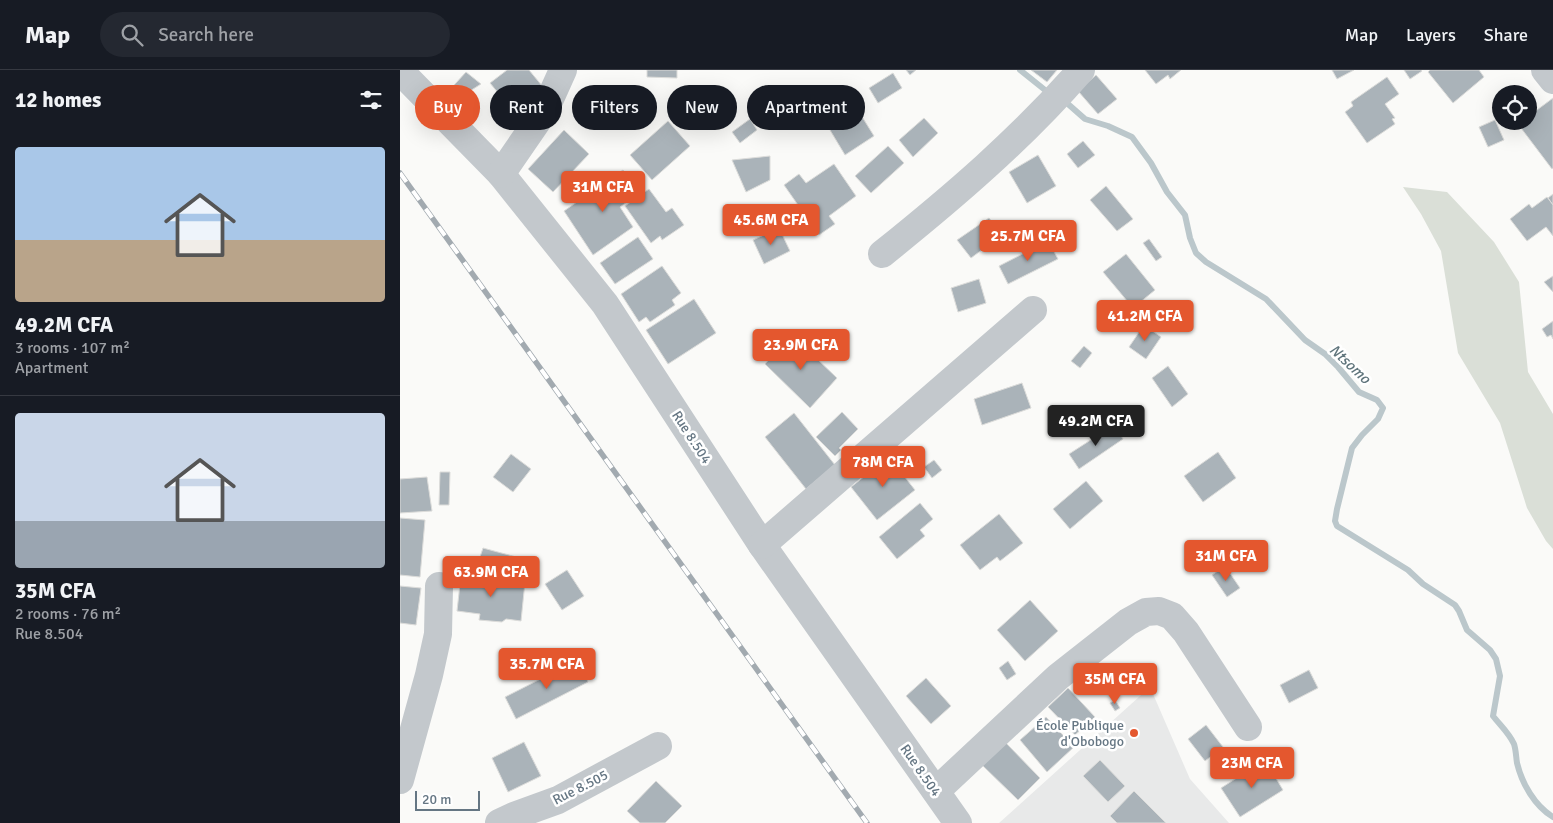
<!DOCTYPE html>
<html lang="en">
<head>
<meta charset="utf-8">
<style>
  body { margin:0; font-family:Signika,sans-serif; background:#242831; color:#f1f3f6; height:100vh; display:flex; flex-direction:column; font-size:19px; white-space:nowrap }
  * { box-sizing:border-box; margin:0 }
  p { font-size:16px; color:#9ea1a6 }
  .icon { flex:none; width:28px; height:28px; fill:none; stroke:currentColor; stroke-width:2; stroke-linecap:round; stroke-linejoin:round }
  .map { position:relative; flex:1; overflow:hidden }
  .side { display:flex; flex-direction:column; background:#171b24; width:400px }
  .side>* { flex:none }
  .hud { position:absolute; left:15px; top:15px; width:475px; height:45px; display:flex; gap:10px }
  .tools { position:absolute; left:1092px; top:15px; display:grid; gap:10px }
  .tools a { display:grid; place-items:center; width:45px; height:45px; border-radius:50%; background:#171b24; box-shadow:0 5px 20px #0002; font-size:25px }
  .scale { position:absolute; left:15px; bottom:12px; width:65px; box-sizing:border-box; padding-left:5px; border:2px solid #657683; border-top:0; font-size:14px; line-height:18px; white-space:nowrap; color:#657683; -webkit-text-stroke:4px #fff; paint-order:stroke }
  .price { position:absolute; translate:-50% -42px; padding:0 11px; border-radius:5px; background:#e4572e; color:#fff; font-size:16px; line-height:32px; filter:drop-shadow(0 1px 2px #0008) }
  .price::after { content:''; position:absolute; left:50%; top:30px; width:15px; height:11px; margin-left:-8px; background:inherit; clip-path:polygon(0 0,100% 0,50% 100%) }
  .price.selected { background:#222; color:#fff }
  ul { padding:0; list-style:none }
  li { display:grid; align-content:center; gap:10px; height:265px; padding:0 15px }
  li+li { border-top:1px solid #363941 }
  li span { display:grid; place-items:center; height:155px; border-radius:5px; color:#555 }
  li>.icon { margin-inline-start:auto }
  span .icon { width:90px; height:90px; fill:#fffc; stroke-width:1 }
  li b { font-size:21px }
  h2 { display:flex; justify-content:space-between; align-items:center; height:60px; padding:0 15px; font-size:21px }
  .pill { padding:0 18px; border-radius:22px; background:#171b24; box-shadow:0 5px 20px #0002; font-size:18px; line-height:45px }
  .pill.selected { background:#e4572e; color:#fff }
  header { display:flex; align-items:center; gap:30px; box-sizing:border-box; height:70px; padding:0 25px; background:#171b24; border-bottom:1px solid #363941 }
  header strong { font-size:24px }
  nav { display:flex; gap:28px; margin-inline-start:auto; font-size:18px }
  .search { width:350px; height:45px; background:#242831; display:flex; align-items:center; gap:12px; box-sizing:border-box; padding:0 18px; border-radius:28px; color:#9ea1a6; font-size:19px }
  main { display:flex; flex:1; min-height:0 }
  .map>svg:first-child { display:block }
  .built { fill:#e8e9e9 }
  .green { fill:#dadfd7 }
  .lines { fill:none; stroke-linecap:round; stroke-linejoin:round }
  .stream { stroke:#bbc7cb; stroke-width:6 }
  .building { fill:#aab3b9; stroke:#dcdcda }
  .minor { stroke:#c3c8cc; stroke-width:28 }
  .rail-casing { stroke:#a2aab0; stroke-width:5.5 }
  .rail { stroke:#fff; stroke-width:4; stroke-dasharray:11; stroke-linecap:butt }
  .poi-dot { fill:#e4572e; stroke:#fff; stroke-width:2 }
  .labels { text-anchor:middle; stroke-width:5; stroke-linejoin:round; paint-order:stroke }
  .street-label { font-size:14px; fill:#657683; stroke:#fff }
  .poi-label { font-size:14px; fill:#657683; stroke:#fff; text-anchor:end }
  .water-label { font-size:15px; font-style:italic; fill:#60757c; stroke:#fff }
</style>
</head>
<body>
<header>
<strong>Map</strong>
<div class="search"><svg class="icon" aria-label="search" viewBox="0 0 24 24"><circle cx="10" cy="10" r="6"/><path d="M15 15l6 6"/></svg>Search here</div>
<nav><a>Map</a><a>Layers</a><a>Share</a></nav>
</header>
<main>
<section class="side">
<h2>12 homes<svg class="icon" aria-label="filters" viewBox="0 0 24 24"><path d="M4 7h16M4 17h16"/><circle cx="9" cy="7" r="2"/><circle cx="15" cy="17" r="2"/></svg></h2>
<ul>
<li><span style="background:linear-gradient(#a9c7e8 60%,#b9a48a 0)"><svg class="icon" aria-label="home" viewBox="0 0 24 24"><path d="M3 11l9-7 9 7M6 9v11h12V9"/></svg></span><div><b>49.2M CFA</b><p>3 rooms · 107 m²</p><p>Apartment</p></div></li>
<li><span style="background:linear-gradient(#c9d6e8 70%,#9aa5b1 0)"><svg class="icon" aria-label="home" viewBox="0 0 24 24"><path d="M3 11l9-7 9 7M6 9v11h12V9"/></svg></span><div><b>35M CFA</b><p>2 rooms · 76 m²</p><p>Rue 8.504</p></div></li>
</ul>
</section>
<div class="map">
<svg width="1153" height="753" viewBox="0 0 1153 753">
  <rect width="100%" height="100%" fill="#fafaf8"/>
  <path class="built" d="M750,617L790,709L829,753H599Z"/>
  <path class="green" d="M1003,117L1047,122L1094,172L1119,212L1128,302L1153,344V479L1146,471L1127,438L1100,353L1058,283L1041,181L1021,144Z"/>
  <g class="lines">
    <g class="stream">
      <path d="M620,0L650,24"/>
      <path d="M665,28L668,34L685,49L708,56L732,67L751,93L767,122L785,145L790,168L796,183L806,192L866,229L905,270L925,284L938,297L959,322L977,330L983,338L978,349L962,365L952,378L937,439L935,451L937,456L1008,500L1023,514L1055,535L1059,541L1067,560L1090,580L1096,589L1100,606L1093,646C1100,655 1109,663 1114,674C1116,680 1116,687 1117,693C1122,714 1135,736 1153,747"/>
    </g>
  </g>
  <g class="building">
    <path d="M107,0H129L143,17L113,41L90,13Z"/>
    <path d="M247,0H277V8L247,7Z"/>
    <path d="M506,0H516L510,5Z"/>
    <path d="M631,0H657L647,12Z"/>
    <path d="M745,0H781L770,9L768,5L756,14Z"/>
    <path d="M932,0H954L937,9Z"/>
    <path d="M1004,0H1021L1022,1L1010,9Z"/>
    <path d="M1030,0H1079L1084,7L1053,33L1028,2Z"/>
    <path d="M66,2L81,14L54,31L46,24Z"/>
    <path d="M493,3L502,18L478,33L469,18Z"/>
    <path d="M696,5L717,29L698,44L678,21Z"/>
    <path d="M987,7L999,24L985,34L995,48L992,49L995,54L967,73L945,42L953,36L951,32Z"/>
    <path d="M1153,28V98L1152,99L1118,54L1122,51H1129V46Z"/>
    <path d="M69,33L80,38L75,48L64,44Z"/>
    <path d="M459,42L474,66L445,85L430,60Z"/>
    <path d="M524,48L538,63L513,87L499,70Z"/>
    <path d="M350,49L357,60L340,73L332,62Z"/>
    <path d="M1095,50L1104,70L1088,77L1079,57Z"/>
    <path d="M268,51L290,76L252,110L230,85Z"/>
    <path d="M164,60L189,84L153,122L128,99Z"/>
    <path d="M683,71L695,85L678,98L667,84Z"/>
    <path d="M488,76L504,93L471,123L455,106Z"/>
    <path d="M638,85L656,116L627,133L609,102Z"/>
    <path d="M370,86V110L346,122L332,90Z"/>
    <path d="M434,94L456,126L429,146L435,154L419,165L384,115L399,104L406,113Z"/>
    <path d="M223,100L239,123L220,137L233,157L193,185L164,141Z"/>
    <path d="M706,116L733,149L717,161L690,130Z"/>
    <path d="M249,119L266,142L272,138L284,155L262,170L260,166L251,173L225,136Z"/>
    <path d="M1153,124V135L1148,128Z"/>
    <path d="M1147,127L1153,135V166L1146,157L1127,171L1110,149L1129,134L1132,138Z"/>
    <path d="M589,148L602,165L571,188L557,170Z"/>
    <path d="M379,158L390,181L364,194L353,170Z"/>
    <path d="M238,167L253,189L215,214L200,193Z"/>
    <path d="M749,169L762,187L756,191L743,173Z"/>
    <path d="M648,171L658,189L608,214L599,196Z"/>
    <path d="M726,184L755,220L733,238L703,202Z"/>
    <path d="M262,196L281,223L272,230L275,235L250,252L246,247L239,252L221,224Z"/>
    <path d="M1153,206V222L1144,212Z"/>
    <path d="M579,209L586,233L558,242L551,218Z"/>
    <path d="M294,229L316,263L268,294L246,260Z"/>
    <path d="M1153,251V269L1151,265L1147,267L1142,259Z"/>
    <path d="M744,255L761,267L746,289L729,277Z"/>
    <path d="M392,265L437,308L410,338L365,294Z"/>
    <path d="M684,276L692,283L680,298L671,291Z"/>
    <path d="M768,296L788,324L772,337L752,308Z"/>
    <path d="M622,313L631,338L582,355L574,329Z"/>
    <path d="M442,342L458,359L439,378L441,380L435,386L416,367Z"/>
    <path d="M394,343L435,395L406,419L365,367Z"/>
    <path d="M714,355L723,369L679,399L669,384Z"/>
    <path d="M818,382L836,408L803,432L784,406Z"/>
    <path d="M111,384L131,399L113,422L93,407Z"/>
    <path d="M489,387L515,420L477,450L451,417Z"/>
    <path d="M534,390L542,400L532,408L524,397Z"/>
    <path d="M40,402H50L49,435H39Z"/>
    <path d="M27,407L32,441L0,443V409Z"/>
    <path d="M686,411L703,431L670,459L653,439Z"/>
    <path d="M520,433L533,449L520,460L525,466L497,489L479,467Z"/>
    <path d="M599,444L623,473L600,491L597,487L580,500L560,475Z"/>
    <path d="M0,448L25,450L20,507L0,505Z"/>
    <path d="M83,478L131,491L128,500L80,487Z"/>
    <path d="M825,496L840,518L827,527L812,505Z"/>
    <path d="M167,500L184,526L162,540L145,514Z"/>
    <path d="M61,505L125,512L121,551L106,549L102,552L79,550L80,544L57,541Z"/>
    <path d="M0,516L21,518L16,555L0,553Z"/>
    <path d="M630,530L658,561L625,591L597,560Z"/>
    <path d="M178,590L188,612L116,649L105,627Z"/>
    <path d="M608,591L616,604L607,610L599,598Z"/>
    <path d="M909,600L918,618L889,633L880,615Z"/>
    <path d="M526,608L551,636L531,654L506,626Z"/>
    <path d="M668,618L695,647L675,665L648,637Z"/>
    <path d="M715,630L720,638L715,641L710,633Z"/>
    <path d="M646,647L674,677L647,702L620,670Z"/>
    <path d="M806,655L823,677L805,691L788,669Z"/>
    <path d="M124,672L141,706L108,722L92,688Z"/>
    <path d="M605,672L640,708L618,730L582,695Z"/>
    <path d="M848,678L858,687L843,703L834,694Z"/>
    <path d="M700,690L725,716L708,732L683,706Z"/>
    <path d="M865,690L883,720L840,747L821,718Z"/>
    <path d="M256,711L282,736L265,753H240L227,741Z"/>
    <path d="M734,721L766,753H717L710,746Z"/>
  </g>
  <g class="lines">
    <g class="minor">
      <path d="M1145,0L1153,10"/>
      <path d="M0,1L101,104L205,234L362,475L558,753"/>
      <path d="M101,104L145,40L163,0"/>
      <path d="M482,184C553,127 621,69 681,0"/>
      <path d="M362,475L633,240"/>
      <path d="M0,710L29,605L38,564L39,516"/>
      <path d="M536,721L658,607L728,552L746,542L759,541L772,546L786,562L848,657"/>
      <path d="M99,753L114,746L158,730L258,676"/>
    </g>
    <g class="rail-casing">
      <path id="rail" d="M0,103L467,753"/>
    </g>
    <use href="#rail" class="rail"/>
  </g>
  <circle class="poi-dot" cx="734" cy="663" r="5"/>
  <g class="labels">
    <g class="street-label">
      <text transform="translate(292 367) rotate(57)" y="5">Rue 8.504</text>
      <text transform="translate(521 700) rotate(55)" y="5">Rue 8.504</text>
      <text transform="translate(180 717) rotate(-27)" y="5">Rue 8.505</text>
    </g>
    <g class="poi-label">
      <text x="724" y="660">École Publique<tspan x="724" dy="16">d'Obobogo</tspan></text>
    </g>
    <g class="water-label">
      <text transform="translate(950 294) rotate(43)" y="5">Ntsomo</text>
    </g>
  </g>
</svg>
<div class="tools">
<a><svg class="icon" aria-label="locate" viewBox="0 0 24 24"><circle cx="12" cy="12" r="6"/><path d="M12 2v4M12 18v4M2 12h4M18 12h4"/></svg></a>
</div>
<div class="scale">20 m</div>
<b class="price" style="left:203px;top:143px">31M CFA</b>
<b class="price" style="left:371px;top:176px">45.6M CFA</b>
<b class="price" style="left:628px;top:192px">25.7M CFA</b>
<b class="price" style="left:745px;top:272px">41.2M CFA</b>
<b class="price" style="left:401px;top:301px">23.9M CFA</b>
<b class="price selected" style="left:696px;top:377px">49.2M CFA</b>
<b class="price" style="left:483px;top:418px">78M CFA</b>
<b class="price" style="left:826px;top:512px">31M CFA</b>
<b class="price" style="left:91px;top:528px">63.9M CFA</b>
<b class="price" style="left:147px;top:620px">35.7M CFA</b>
<b class="price" style="left:715px;top:635px">35M CFA</b>
<b class="price" style="left:852px;top:719px">23M CFA</b>
<div class="hud">
<a class="pill selected">Buy</a>
<a class="pill">Rent</a>
<a class="pill">Filters</a>
<a class="pill">New</a>
<a class="pill">Apartment</a>
</div>
</div>
</main>
</body>
</html>
